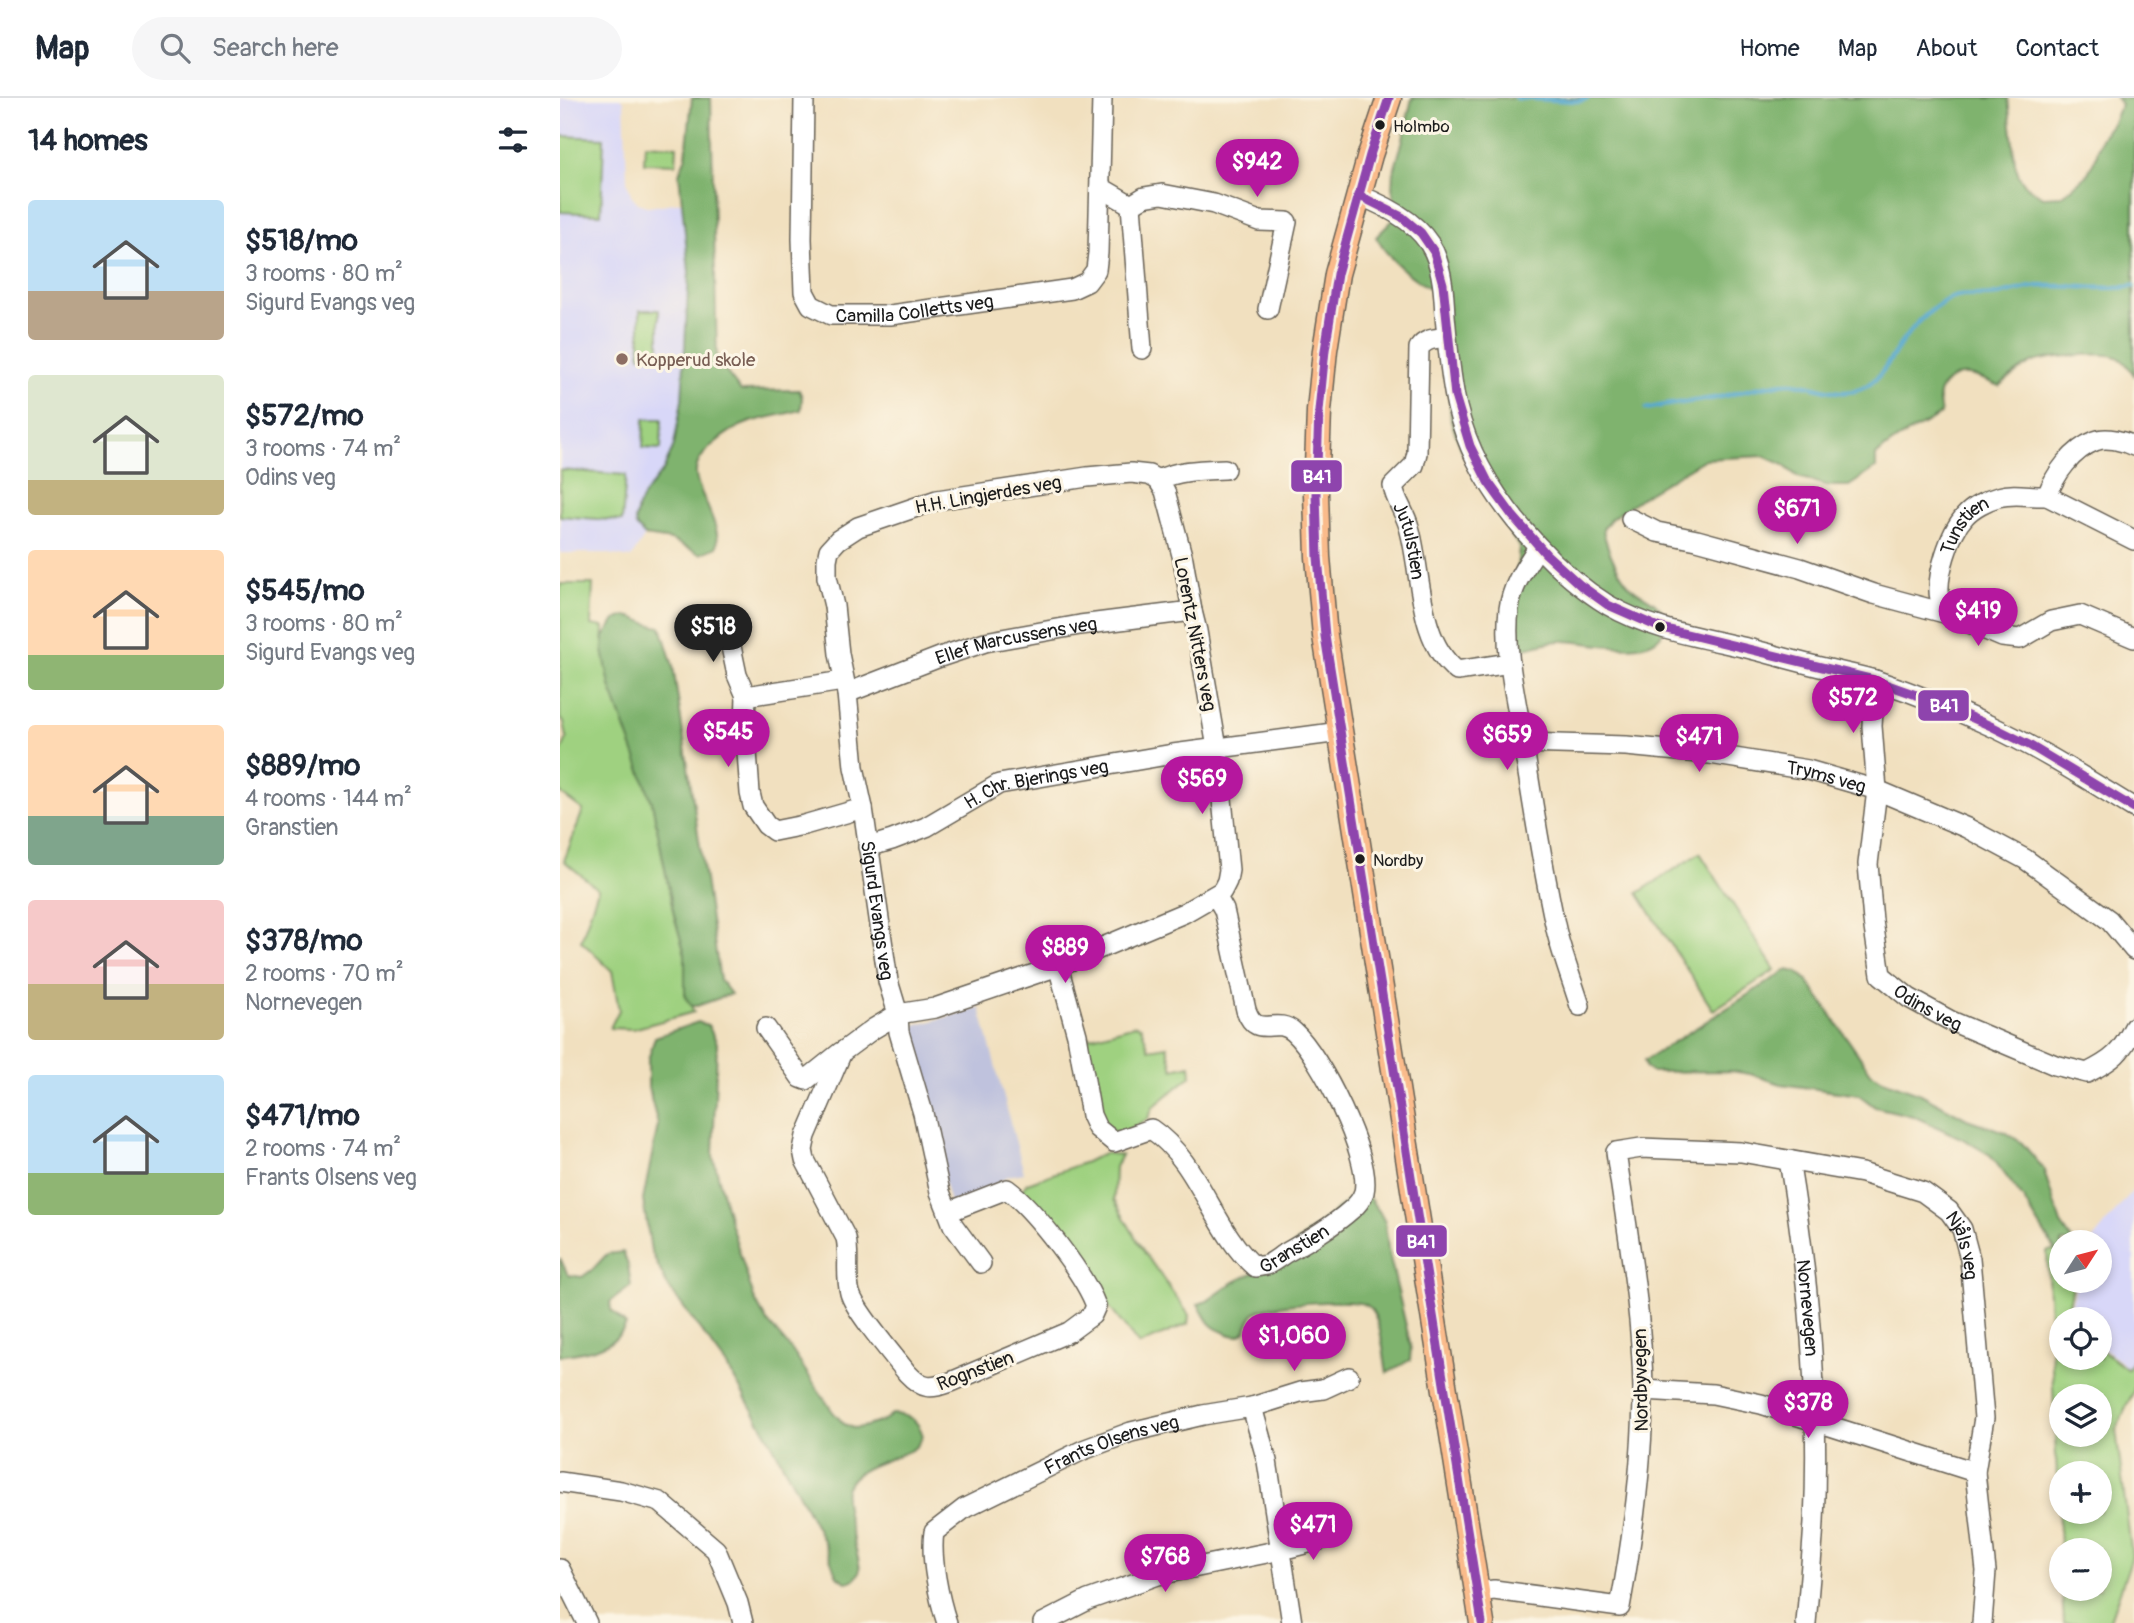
<!DOCTYPE html>
<html lang="en">
<head>
<meta charset="utf-8">
<style>
  body { margin:0; font-family:Pangolin,sans-serif; background:#f6f6f7; color:#1f2937; height:100vh; display:flex; flex-direction:column; font-size:26px; white-space:nowrap }
  * { box-sizing:border-box; margin:0 }
  p { font-size:23px; color:#747a83 }
  .icon { flex:none; width:38px; height:38px; fill:none; stroke:currentColor; stroke-width:2; stroke-linecap:round; stroke-linejoin:round }
  .map { position:relative; flex:1; overflow:hidden }
  .panel { display:flex; flex-direction:column; background:#fff; width:560px }
  .panel>* { flex:none }
  .needle { width:46px; rotate:54deg }
  .fabs { position:absolute; left:1489px; top:1132px; display:grid; gap:14px }
  .fabs a { display:grid; place-items:center; width:63px; height:63px; border-radius:50%; background:#fff; box-shadow:0 4px 10px #0003; font-size:35px }
  .price { position:absolute; translate:-50% -60px; padding:0 16px; border-radius:24px; background:#b5179e; color:#fff; font-size:23px; line-height:46px; filter:drop-shadow(0 2px 4px #0008) }
  .price::after { content:''; position:absolute; left:50%; top:42px; width:21px; height:16px; margin-left:-10px; background:inherit; clip-path:polygon(0 0,100% 0,50% 100%) }
  .price.current { background:#222; color:#fff }
  ul { padding:0; list-style:none }
  li { display:flex; align-items:center; gap:21px; height:175px; padding:0 28px }
  li span { display:grid; place-items:center; flex:none; width:196px; height:140px; border-radius:7px; color:#555 }
  li>.icon { margin-inline-start:auto }
  span .icon { width:84px; height:84px; fill:#fffc; stroke-width:1 }
  li b { font-size:30px }
  h2 { display:flex; justify-content:space-between; align-items:center; height:84px; padding:0 28px; font-size:30px }
  header { display:flex; align-items:center; gap:42px; box-sizing:border-box; height:98px; padding:0 35px; background:#fff; border-bottom:2px solid #e0e1e3 }
  header strong { font-size:33px }
  nav { display:flex; gap:38px; margin-inline-start:auto; font-size:24px }
  .search { width:490px; height:63px; background:#f6f6f7; display:flex; align-items:center; gap:18px; box-sizing:border-box; padding:0 24px; border-radius:38px; color:#747a83; font-size:26px }
  main { display:flex; flex:1; min-height:0 }
  .map>svg:first-child { display:block }
  .built { fill:#d8d7f8 }
  .industrial { fill:#bfc2dd }
  .green { fill:#9fd180; stroke:#5e764e; stroke-width:2; fill-rule:evenodd }
  .forest { fill:#7fb36e; stroke:#4e6845; stroke-width:2 }
  .lines { fill:none; stroke-linecap:round; stroke-linejoin:round }
  .stream { stroke:#52a7ce; stroke-width:4.5 }
  .minor-casing { stroke:#676155; stroke-width:22 }
  .major-casing { stroke:#676155; stroke-width:27 }
  .minor { stroke:#fff; stroke-width:19 }
  .major { stroke:#fabb8b; stroke-width:24 }
  .bus-1-casing { stroke:#fcf5e5; stroke-width:14 }
  .bus-1 { stroke:#8e44ad; stroke-width:9 }
  .bus-dot { fill:#1c1c1c; stroke:#fcf5e5; stroke-width:2.5 }
  .education-dot { fill:#8d6e63; stroke:#fcf5e5; stroke-width:2.5 }
  .labels { text-anchor:middle; stroke-width:6; stroke-linejoin:round; paint-order:stroke }
  .bus-label { font-size:17px; fill:#1c1c1c; stroke:#fcf5e5; text-anchor:start }
  .street-label { font-size:19px; fill:#1c1c1c; stroke:#fcf5e5 }
  .education-label { font-size:19px; fill:#785e54; stroke:#fcf5e5; text-anchor:start }
  .line-badge { stroke:#fcf5e5; stroke-width:2.5 }
  .badge-label { font-size:19px; text-anchor:middle; font-weight:bold; fill:#fff }
</style>
</head>
<body>
<header>
<strong>Map</strong>
<div class="search"><svg class="icon" aria-label="search" viewBox="0 0 24 24"><circle cx="10" cy="10" r="6"/><path d="M15 15l6 6"/></svg>Search here</div>
<nav><a>Home</a><a>Map</a><a>About</a><a>Contact</a></nav>
</header>
<main>
<section class="panel">
<h2>14 homes<svg class="icon" aria-label="filters" viewBox="0 0 24 24"><path d="M4 7h16M4 17h16"/><circle cx="9" cy="7" r="2"/><circle cx="15" cy="17" r="2"/></svg></h2>
<ul>
<li><span style="background:linear-gradient(#bfe0f5 65%,#b9a48a 0)"><svg class="icon" aria-label="home" viewBox="0 0 24 24"><path d="M3 11l9-7 9 7M6 9v11h12V9"/></svg></span><div><b>$518/mo</b><p>3 rooms · 80 m²</p><p>Sigurd Evangs veg</p></div></li>
<li><span style="background:linear-gradient(#dfe7d0 75%,#c2b280 0)"><svg class="icon" aria-label="home" viewBox="0 0 24 24"><path d="M3 11l9-7 9 7M6 9v11h12V9"/></svg></span><div><b>$572/mo</b><p>3 rooms · 74 m²</p><p>Odins veg</p></div></li>
<li><span style="background:linear-gradient(#ffd9b3 75%,#8fb573 0)"><svg class="icon" aria-label="home" viewBox="0 0 24 24"><path d="M3 11l9-7 9 7M6 9v11h12V9"/></svg></span><div><b>$545/mo</b><p>3 rooms · 80 m²</p><p>Sigurd Evangs veg</p></div></li>
<li><span style="background:linear-gradient(#ffd9b3 65%,#7fa58c 0)"><svg class="icon" aria-label="home" viewBox="0 0 24 24"><path d="M3 11l9-7 9 7M6 9v11h12V9"/></svg></span><div><b>$889/mo</b><p>4 rooms · 144 m²</p><p>Granstien</p></div></li>
<li><span style="background:linear-gradient(#f6c9c9 60%,#c2b280 0)"><svg class="icon" aria-label="home" viewBox="0 0 24 24"><path d="M3 11l9-7 9 7M6 9v11h12V9"/></svg></span><div><b>$378/mo</b><p>2 rooms · 70 m²</p><p>Nornevegen</p></div></li>
<li><span style="background:linear-gradient(#bfe0f5 70%,#8fb573 0)"><svg class="icon" aria-label="home" viewBox="0 0 24 24"><path d="M3 11l9-7 9 7M6 9v11h12V9"/></svg></span><div><b>$471/mo</b><p>2 rooms · 74 m²</p><p>Frants Olsens veg</p></div></li>
</ul>
</section>
<div class="map">
<svg width="1574" height="1525" viewBox="0 0 1574 1525">
  <rect width="100%" height="100%" fill="#fcf5e5"/>
  <filter id="ink" filterUnits="userSpaceOnUse"><feTurbulence type="fractalNoise" baseFrequency=".0143" numOctaves="2"/><feDisplacementMap in="SourceGraphic" scale="14" xChannelSelector="R" yChannelSelector="G"/><feConvolveMatrix kernelMatrix="1 2 1 2 8 2 1 2 1" color-interpolation-filters="sRGB"/></filter>
  <filter id="wash" filterUnits="userSpaceOnUse"><feTurbulence type="fractalNoise" baseFrequency=".00686" numOctaves="4" result="noise"/><feDisplacementMap in="SourceGraphic" scale="28" xChannelSelector="R" yChannelSelector="G"/><feGaussianBlur stdDeviation="1.57" result="paint"/><feColorMatrix in="noise" values="0 0 0 0 0 0 0 0 0 0 0 0 0 0 0 0 0 1.4 0 .05"/><feComposite in="paint" operator="in"/></filter>
  <g filter="url(#wash)">
    <rect width="100%" height="100%" fill="#f1e0bf"/>
    <g class="built">
      <path d="M0,0H61L64,3L67,83L71,97L78,105L89,109L121,104L129,174L122,302L114,347L104,371L84,397L77,428L85,438L71,460L44,455H0Z"/>
      <path d="M1574,1091V1257L1568,1270L1540,1248V1222L1508,1221L1517,1183H1540V1144H1531Z"/>
    </g>
    <path class="industrial" d="M420,910L464,1075L448,1078L424,1095L390,1105L343,931Z"/>
    <g class="green">
      <path d="M0,38L44,40L41,116L0,114Z"/>
      <path d="M85,46L117,48L116,66L84,65Z"/>
      <rect x="80" y="212" width="19" height="46"/>
      <path d="M84,321H102L101,351L83,350Z"/>
      <path d="M0,372L66,377L62,423L0,418Z"/>
      <path d="M0,486H33L31,527L44,529L43,552L92,704L114,817L125,856V895L134,914L73,931L50,930L59,912L52,873L21,843L38,791L4,763L23,712L0,695V656L7,640L4,624L0,621Z"/>
      <path d="M1140,755L1215,872L1153,912L1078,795Z"/>
      <path d="M575,927L581,929L589,951L607,948L613,971L630,967L631,978L593,1009L588,1021L559,1037L539,1024L522,949L528,940Z"/>
      <path d="M544,1055L561,1057L555,1069L554,1102L584,1154L629,1217L628,1226L579,1247L460,1095L467,1085L526,1064Z"/>
      <path d="M1501,1152L1502,1183H1514L1506,1221L1502,1222V1260H1540V1251L1568,1272L1574,1259V1292L1556,1332L1572,1459L1549,1525H1504L1502,1491H1540V1452H1502L1501,1472L1487,1153ZM1502,1298H1540V1337H1502ZM1502,1376H1540V1414H1502Z"/>
    </g>
    <g class="forest">
      <path d="M132,0H151L157,262L181,293L239,292L242,299L241,312C223,317 205,319 188,325C170,331 134,356 136,376C137,388 143,397 147,407C152,420 160,435 157,449L140,456L111,442L85,438L76,428L75,422L78,409L84,397L104,371L114,347L122,302L129,174L119,76L126,58Z"/>
      <path d="M852,0H1448L1455,65L1459,78L1466,88L1483,99L1502,98L1527,77L1536,59L1541,40L1553,24L1561,6L1556,0H1574V277C1569,270 1563,260 1554,258C1541,254 1483,259 1471,265C1460,271 1449,280 1439,288C1428,284 1412,275 1401,277C1395,277 1390,282 1386,285C1375,294 1379,303 1381,316C1360,331 1335,339 1316,358V370L1289,388H1269L1238,379L1222,366L1204,358L1145,361L1088,395L1051,421L1043,431C1046,449 1060,482 1075,492C1086,500 1097,503 1104,516C1107,521 1105,526 1104,531C1094,562 1028,543 1003,543C986,542 968,552 950,552L959,449L927,399L902,353L891,323L884,198C856,184 831,166 816,139L834,121L837,115L832,89L833,77L842,45Z"/>
      <path d="M66,518C79,520 88,528 101,529L113,568L160,882L171,896L137,908H132L127,902L125,895V856L114,817L92,704L50,588L43,552L44,539L55,522Z"/>
      <path d="M1227,872L1237,874L1247,882L1311,975L1323,982L1361,996L1407,1021L1445,1034L1462,1045L1483,1070L1501,1126L1512,1142L1509,1144H1502L1501,1150L1496,1154L1462,1099L1430,1057L1401,1040L1353,1018L1315,1009L1299,997L1221,986L1190,976L1171,973L1091,974L1086,970L1084,963Z"/>
      <path d="M138,924L148,927L157,945L153,1058L170,1124L194,1200L206,1222L231,1251L273,1314L284,1326L293,1330L303,1329L323,1323L332,1316C350,1317 358,1321 363,1338C360,1343 358,1348 353,1351C333,1363 287,1368 285,1397C284,1417 297,1449 300,1471C298,1479 295,1483 286,1484L277,1478L263,1442L209,1340L165,1265L107,1187L91,1153L83,1102L98,1027L88,989V962L95,939Z"/>
      <path d="M802,1091L819,1113L825,1124L828,1151L851,1249L850,1262L827,1275C823,1256 822,1220 808,1208C798,1199 708,1206 696,1214C687,1220 689,1236 677,1238C673,1238 670,1237 666,1235C647,1228 648,1223 638,1206L647,1203L674,1184L709,1167Z"/>
      <path d="M63,1154L68,1167L71,1188L50,1204L51,1212L66,1227C54,1251 24,1254 0,1258V1160L8,1177L22,1179L33,1171L47,1156Z"/>
    </g>
    <g class="lines">
      <g class="stream">
        <path d="M956,0L1019,3L1028,0"/>
        <path d="M1086,311C1111,305 1135,304 1160,299C1182,294 1205,286 1228,285C1253,284 1276,301 1301,291C1320,283 1328,264 1339,248C1351,231 1367,214 1385,203C1402,193 1418,200 1437,197C1453,194 1467,188 1484,188C1514,187 1544,193 1574,188"/>
      </g>
    </g>
  </g>
  <g filter="url(#ink)">
    <g class="lines">
      <g class="minor-casing">
        <g id="minor">
          <path id="s1" d="M244,0L242,141L244,194L251,207L271,217H330L512,191L527,184L536,172L538,155L542,0"/>
          <path d="M540,89L571,107L584,99L602,96L654,106L699,123L727,124L708,211"/>
          <path d="M798,97C827,108 861,126 874,154C883,174 884,198 885,218C888,249 890,279 897,309C910,362 941,409 978,448C998,470 1022,491 1048,507C1091,532 1139,539 1187,550C1211,556 1235,563 1260,569C1279,574 1299,577 1318,583C1357,596 1396,612 1433,629C1482,652 1528,682 1574,710"/>
          <path d="M571,107L582,251"/>
          <path id="s2" d="M887,239C875,241 866,240 859,250L857,355L854,367L833,388C835,402 845,414 849,429C862,473 857,542 897,573L950,565"/>
          <path id="s3" d="M598,382L589,377L571,375L527,379L377,402L298,429L278,442L269,452L267,462V479L274,508L279,556L287,595L294,669L303,710L328,883L338,916L339,934L363,1015L380,1094L388,1114L447,1091C474,1111 525,1177 536,1208L532,1217L509,1234L391,1284C370,1291 363,1292 347,1275C333,1257 295,1213 290,1195C285,1177 290,1158 286,1140L245,1062L243,1052L246,1038L282,954L313,931L338,916L375,910L498,868L624,815L662,793L667,783L669,772L657,650L637,533L632,513L623,461L605,393L598,382C619,372 641,372 665,371"/>
          <path d="M1487,398C1495,376 1512,352 1535,343C1546,338 1563,343 1574,348"/>
          <path d="M1071,421L1097,434L1137,442L1240,470L1314,496L1388,516L1442,539L1460,541L1491,523L1520,517L1574,540"/>
          <path d="M978,449C966,468 952,487 949,511C944,552 955,596 962,637C972,702 982,767 996,831C1002,857 1012,882 1020,908"/>
          <path id="s4" d="M1388,516C1385,511 1381,506 1380,501C1375,480 1390,434 1405,418C1413,409 1427,402 1438,399C1455,394 1471,399 1487,398L1574,442"/>
          <path d="M165,520L177,577L186,598"/>
          <path id="s5" d="M1315,582L1312,628L1317,692L1308,766L1313,823L1321,877L1349,900L1391,923L1495,967L1527,975C1553,962 1561,955 1574,929"/>
          <path d="M283,583L186,598L185,626L190,695L193,708L206,727L214,733L244,727L303,710"/>
          <path id="s6" d="M287,595L380,559L425,544L520,527L632,513"/>
          <path id="s7" d="M963,645L1066,648L1150,656L1248,672L1317,692L1407,730L1465,761L1549,822L1574,852"/>
          <path id="s8" d="M308,749L332,742L366,729L439,686L613,656L780,634"/>
          <path id="s9" d="M498,868L517,937L531,1017L537,1030L554,1044L591,1031C640,1064 653,1133 695,1169C699,1168 702,1168 706,1167C712,1165 719,1159 724,1156C747,1143 772,1129 792,1111C797,1107 802,1100 804,1094C812,1060 760,957 734,934C715,917 697,943 686,912L664,812L656,798"/>
          <path d="M206,930L241,980L246,982L281,954"/>
          <path id="s10" d="M1229,1062C1249,1181 1260,1303 1254,1424C1252,1458 1249,1491 1246,1525"/>
          <path d="M388,1114L393,1127L421,1165"/>
          <path d="M1083,1292L1153,1296L1201,1306L1415,1374"/>
          <path d="M692,1309L740,1294L763,1291L789,1279"/>
          <path d="M0,1384L61,1393L100,1404L156,1452L178,1505L183,1525"/>
          <path d="M0,1471L27,1525"/>
          <path id="s11" d="M918,1494L934,1492L1060,1509C1073,1438 1083,1365 1083,1292C1082,1212 1067,1133 1056,1054L1081,1050L1181,1054L1302,1075L1363,1094L1389,1113L1402,1131L1410,1161L1424,1320L1415,1374L1426,1473L1422,1525"/>
          <path id="s12" d="M387,1525C379,1501 370,1460 374,1434L405,1410L523,1352L571,1334L643,1317L692,1309L707,1363L732,1525"/>
          <path d="M483,1525L528,1502L598,1477L721,1452L775,1438"/>
        </g>
      </g>
      <g class="major-casing">
        <path id="major" d="M829,0L810,57L777,176L765,252L759,313L756,396L758,459L765,538L922,1525"/>
      </g>
      <use href="#minor" class="minor"/>
      <use href="#major" class="major"/>
      <g class="bus-1-casing">
        <g id="bus-1">
          <path d="M829,0L810,57L777,176L765,252L759,313L756,396L758,459L765,538L922,1525"/>
          <path d="M798,97L842,119L861,135L874,154L883,186L895,298L910,348L928,384L952,417L986,456L1020,487L1048,507L1098,529L1311,581L1376,604L1433,629L1469,647L1574,710"/>
        </g>
      </g>
      <use href="#bus-1" class="bus-1"/>
    </g>
  </g>
  <g class="bus-dot">
    <circle cx="820" cy="27" r="6"/>
    <circle cx="1100" cy="529" r="6"/>
    <circle cx="800" cy="761" r="6"/>
  </g>
  <circle class="education-dot" cx="62" cy="261" r="7"/>
  <g class="labels">
    <g class="bus-label">
      <text x="833" y="34">Holmbo</text>
      <text x="813" y="768">Nordby</text>
    </g>
    <g class="street-label">
      <text dy="7" stroke="none"><textPath href="#s1" startOffset="315">Camilla Colletts veg</textPath></text>
      <text transform="translate(428 396) rotate(-10)" y="7">H.H. Lingjerdes veg</text>
      <text dy="7" stroke="none"><textPath href="#s4" startOffset="98">Tunstien</textPath></text>
      <text dy="7" stroke="none"><textPath href="#s2" startOffset="236">Jutulstien</textPath></text>
      <text transform="translate(636 536) rotate(79)" y="7">Lorentz Nitters veg</text>
      <text dy="7" stroke="none"><textPath href="#s6" startOffset="178">Ellef Marcussens veg</textPath></text>
      <text dy="7" stroke="none"><textPath href="#s7" startOffset="306">Tryms veg</textPath></text>
      <text dy="7" stroke="none"><textPath href="#s8" startOffset="182">H. Chr. Bjerings veg</textPath></text>
      <text dy="7" stroke="none"><textPath href="#s3" startOffset="710">Sigurd Evangs veg</textPath></text>
      <text dy="7" stroke="none"><textPath href="#s5" startOffset="354">Odins veg</textPath></text>
      <text dy="7" stroke="none"><textPath href="#s9" startOffset="446">Granstien</textPath></text>
      <text dy="7" stroke="none"><textPath href="#s11" startOffset="984">Njåls veg</textPath></text>
      <text dy="7" stroke="none"><textPath href="#s10" startOffset="149">Nornevegen</textPath></text>
      <text transform="translate(415 1272) rotate(-21)" y="7">Rognstien</text>
      <text transform="translate(1080 1282) rotate(-91)" y="7">Nordbyvegen</text>
      <text dy="7" stroke="none"><textPath href="#s12" startOffset="292">Frants Olsens veg</textPath></text>
    </g>
    <g class="education-label">
      <text x="76" y="268">Kopperud skole</text>
    </g>
  </g>
  <g class="line-badge">
    <rect x="730" y="361" width="53" height="34" rx="7" fill="#8e44ad"/>
    <rect x="1357" y="591" width="53" height="33" rx="7" fill="#8e44ad"/>
    <rect x="835" y="1126" width="53" height="34" rx="7" fill="#8e44ad"/>
  </g>
  <g class="badge-label">
    <text x="757" y="385">B41</text>
    <text x="1384" y="614">B41</text>
    <text x="861" y="1150">B41</text>
  </g>
</svg>
<div class="fabs">
<a><svg class="needle" viewBox="-14 -14 28 28"><path d="M0-13l5 13h-10z" fill="#e53935"/><path d="M0 13l5-13h-10z" fill="#747a83"/></svg></a>
<a><svg class="icon" aria-label="locate" viewBox="0 0 24 24"><circle cx="12" cy="12" r="6"/><path d="M12 2v4M12 18v4M2 12h4M18 12h4"/></svg></a>
<a><svg class="icon" aria-label="layers" viewBox="0 0 24 24"><path d="M12 4l9 5-9 5-9-5zM3 14l9 5 9-5"/></svg></a>
<a>+</a>
<a>−</a>
</div>
<b class="price" style="left:697px;top:101px">$942</b>
<b class="price" style="left:1237px;top:448px">$671</b>
<b class="price" style="left:1418px;top:550px">$419</b>
<b class="price current" style="left:153px;top:566px">$518</b>
<b class="price" style="left:1293px;top:637px">$572</b>
<b class="price" style="left:168px;top:671px">$545</b>
<b class="price" style="left:947px;top:674px">$659</b>
<b class="price" style="left:1139px;top:676px">$471</b>
<b class="price" style="left:642px;top:718px">$569</b>
<b class="price" style="left:505px;top:887px">$889</b>
<b class="price" style="left:734px;top:1275px">$1,060</b>
<b class="price" style="left:1248px;top:1342px">$378</b>
<b class="price" style="left:753px;top:1464px">$471</b>
<b class="price" style="left:605px;top:1496px">$768</b>
</div>
</main>
</body>
</html>
